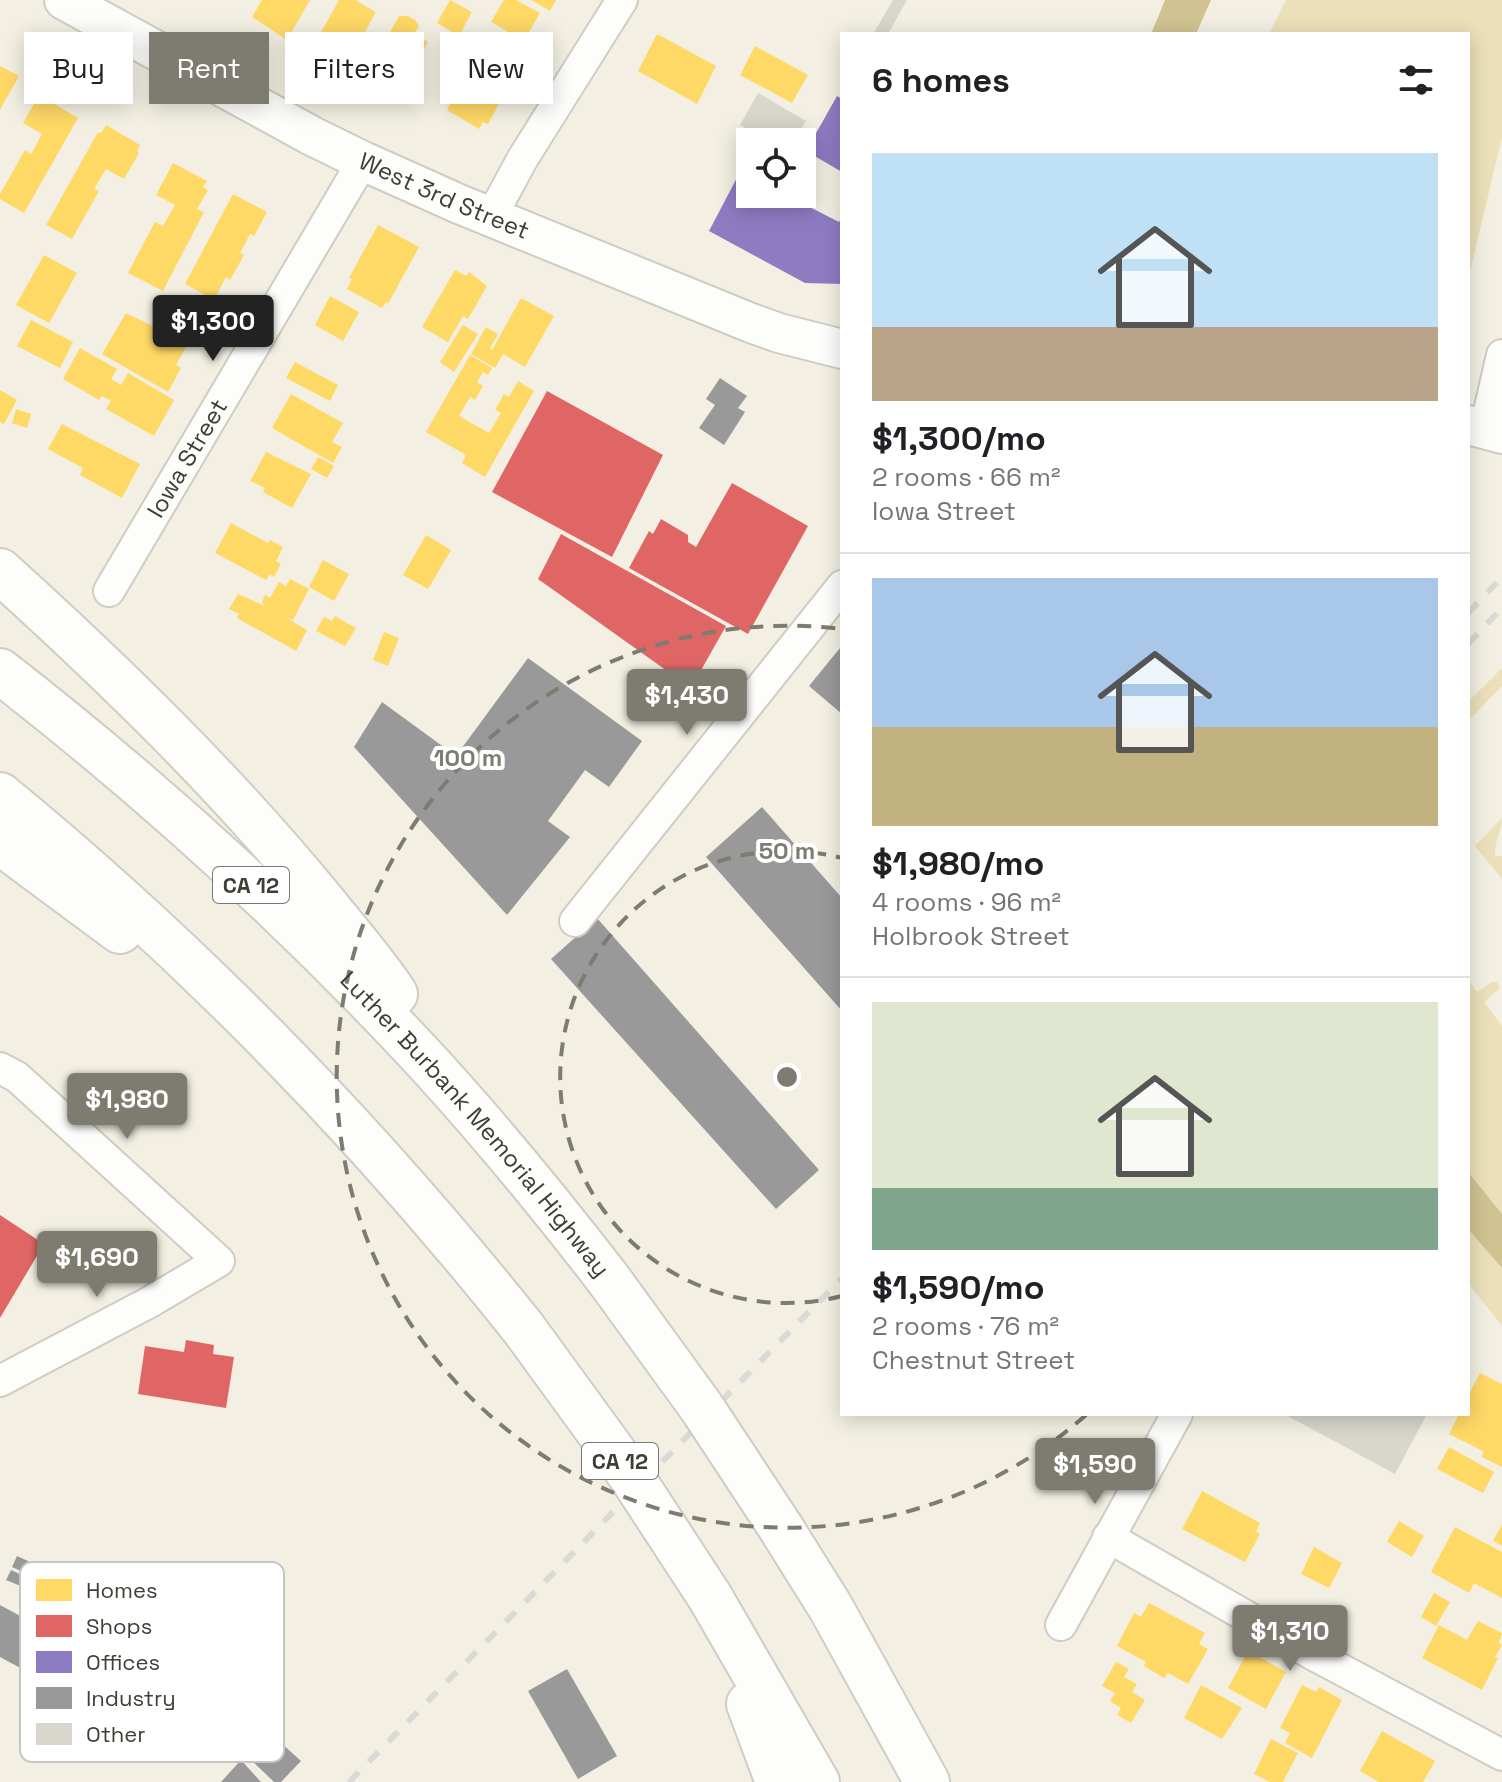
<!DOCTYPE html>
<html lang="en">
<head>
<meta charset="utf-8">
<style>
  body { margin:0; font-family:"Space Grotesk",sans-serif; background:#f6f6f6; color:#202124; height:100vh; display:flex; flex-direction:column; font-size:30px; white-space:nowrap }
  * { box-sizing:border-box; margin:0 }
  p { font-size:26px; color:#757577 }
  .icon { flex:none; width:44px; height:44px; fill:none; stroke:currentColor; stroke-width:2; stroke-linecap:round; stroke-linejoin:round }
  .map { position:relative; flex:1; overflow:hidden }
  .panel { position:absolute; left:840px; top:32px; width:630px; height:1384px; display:flex; flex-direction:column; background:#fff; border-radius:0px; box-shadow:0 4px 20px #0003 }
  .panel>* { flex:none }
  .top-card { position:absolute; left:24px; top:32px; width:696px; height:72px; display:flex; gap:16px }
  .fabs { position:absolute; left:736px; top:128px; display:grid; gap:16px }
  .fabs a { display:grid; place-items:center; width:80px; height:80px; border-radius:0px; background:#fff; box-shadow:0 4px 20px #0003; font-size:40px }
  .price { position:absolute; translate:-50% -68px; padding:0 18px; border-radius:8px; background:#7e7c71; color:#fff; font-size:26px; line-height:52px; filter:drop-shadow(0 2px 4px #0008) }
  .price::after { content:''; position:absolute; left:50%; top:48px; width:24px; height:18px; margin-left:-12px; background:inherit; clip-path:polygon(0 0,100% 0,50% 100%) }
  .price.active { background:#222; color:#fff }
  ul { padding:0; list-style:none }
  li { display:grid; align-content:center; gap:16px; height:424px; padding:0 32px }
  li+li { border-top:2px solid #e0e0e0 }
  li span { display:grid; place-items:center; height:248px; border-radius:0px; color:#555 }
  li>.icon { margin-inline-start:auto }
  span .icon { width:144px; height:144px; fill:#fffc; stroke-width:1 }
  li b { font-size:34px }
  h2 { display:flex; justify-content:space-between; align-items:center; height:96px; padding:0 32px; font-size:34px }
  .chip { padding:0 28px; border-radius:0px; background:#fff; box-shadow:0 4px 20px #0003; font-size:28px; line-height:72px }
  .chip.active { background:#7e7c71; color:#fff }
  .map>svg:first-child { display:block }
  .green { fill:#ebe0b9 }
  .water { fill:#d1c391 }
  .homes { fill:#ffd966 }
  .shops { fill:#e06666 }
  .offices { fill:#8e7cc3 }
  .industry { fill:#999 }
  .building { fill:#d9d7cd }
  .lines { fill:none; stroke-linecap:round; stroke-linejoin:round }
  .minor-casing { stroke:#cfccc2; stroke-width:34 }
  .major-casing { stroke:#cfccc2; stroke-width:42 }
  .highway-casing { stroke:#cfccc2; stroke-width:48 }
  .minor { stroke:#fdfdfb; stroke-width:30 }
  .major { stroke:#fdfdfb; stroke-width:38 }
  .highway { stroke:#fdfdfb; stroke-width:44 }
  .rail { stroke:#dad9d5; stroke-width:6; stroke-dasharray:14 14; stroke-linecap:butt }
  .highway-bridge-casing { stroke:#cfccc2; stroke-width:48; stroke-linecap:butt }
  .highway-bridge { stroke:#fdfdfb; stroke-width:44 }
  .ring { fill:none; stroke:#7e7c71; stroke-width:4; stroke-dasharray:14 10 }
  .labels { text-anchor:middle; stroke-width:8; stroke-linejoin:round; paint-order:stroke }
  .shield { fill:#fff; stroke:#797771; stroke-width:2 }
  .shield-label { font-size:22px; font-weight:bold; fill:#3f3d34 }
  .street-label { font-size:24px; fill:#3f3d34; stroke:#fff }
  .key { fill:#fff; stroke:#c5c5c2; stroke-width:2 }
  .key-label { font-size:22px; fill:#3f3d34 }
  .centre { fill:#7e7c71; stroke:#fff; stroke-width:4 }
  .ring-label { font-size:24px; text-anchor:middle; font-weight:bold; fill:#7e7c71; stroke:#fff; stroke-width:8; stroke-linejoin:round; paint-order:stroke }
</style>
</head>
<body>
<div class="map">
<svg width="1502" height="1782" viewBox="0 0 1502 1782">
  <rect width="100%" height="100%" fill="#f3f0e3"/>
  <g class="green">
    <path d="M1286,0H1502V137L1468,280V34H1269Z"/>
    <path d="M1502,668V686L1468,721V702Z"/>
    <path d="M1502,818C1502,832 1494,841 1495,856H1502V879L1475,846Z"/>
    <path d="M1468,980L1477,992L1492,982H1497L1500,988L1484,1002L1502,1026V1326L1468,1283Z"/>
  </g>
  <g class="water">
    <path d="M1165,0H1211L1196,34H1151Z"/>
    <path d="M1468,1172L1502,1214V1268L1468,1229Z"/>
  </g>
  <g class="homes">
    <path d="M262,0H310L287,40L252,17Z"/>
    <path d="M339,0H355L376,12L344,70L310,52Z"/>
    <path d="M450,0L472,12L459,36L437,23Z"/>
    <path d="M504,0H516L540,13L524,41L491,22Z"/>
    <path d="M531,0H556L550,11Z"/>
    <path d="M399,16H408L415,20L419,26L414,34L428,42L399,92L367,73Z"/>
    <path d="M657,34L716,66L697,104L638,71Z"/>
    <path d="M482,45L515,63L498,93L503,96L488,124L483,122L479,129L447,110L450,104L447,102L463,73L466,74Z"/>
    <path d="M755,46L808,75L792,103L740,75Z"/>
    <path d="M0,66L19,76L0,110Z"/>
    <path d="M39,95L78,118L24,213L0,199V194L25,150L31,154L42,134L23,123Z"/>
    <path d="M106,125L140,145L137,151L139,153L124,179L106,169L94,189L99,191L72,239L46,225L98,132L101,133Z"/>
    <path d="M173,163L207,181L203,187L208,190L197,209L204,212L163,291L128,273L155,222L163,226L175,205L156,195Z"/>
    <path d="M233,194L267,212L254,236L250,234L240,253L244,255L230,280L226,277L214,300L185,284Z"/>
    <path d="M378,225L419,247L388,304L386,302L382,308L347,289L352,279L349,278Z"/>
    <path d="M44,255L77,273L49,323L16,305Z"/>
    <path d="M455,270L466,276L469,272L487,286L468,319L463,316L448,342L422,327Z"/>
    <path d="M330,296L359,312L343,341L315,325Z"/>
    <path d="M521,298L554,316L525,367L503,354L495,368L471,354L486,327L498,334L490,348L492,350Z"/>
    <path d="M126,313L175,337L174,340L186,347L176,365L181,368L168,392L102,354Z"/>
    <path d="M31,320L73,342L60,368L17,346Z"/>
    <path d="M463,325L478,334L454,372L440,362Z"/>
    <path d="M80,348L117,369L111,379L121,385L128,373L174,400L154,436L106,409L111,401L102,396L99,400L63,379Z"/>
    <path d="M470,355L492,368L488,375L483,372L477,382L483,386L475,400L470,397L459,416L489,433L501,413L495,410L504,394L509,397L518,381L534,391L485,477L462,463L466,455L426,432Z"/>
    <path d="M295,362L338,385L330,401L286,378Z"/>
    <path d="M0,390L17,400L4,424L0,422Z"/>
    <path d="M291,394L343,423L332,442L342,447L333,463L272,428Z"/>
    <path d="M16,409L31,414L27,428L12,423Z"/>
    <path d="M62,424L140,464L122,498L80,475L83,468L48,449Z"/>
    <path d="M266,452L311,474L292,508L263,492L265,488L250,481Z"/>
    <path d="M318,457L334,466L327,478L311,469Z"/>
    <path d="M231,523L268,543L270,540L283,547L276,561L281,564L274,577L270,574L266,580L215,553Z"/>
    <path d="M426,535L451,550L428,589L403,575Z"/>
    <path d="M323,560L349,574L334,601L309,587Z"/>
    <path d="M290,579L309,589L293,620L285,617L307,630L296,651L237,618L239,614L229,609L238,594L265,606L262,602L265,595L270,598L279,582L286,586Z"/>
    <path d="M335,616L356,628L345,646L316,631L324,617L332,621Z"/>
    <path d="M384,632L399,638L388,666L373,660Z"/>
    <path d="M1480,1373L1502,1384V1467L1482,1457L1483,1451L1449,1434L1459,1414H1468V1396Z"/>
    <path d="M1449,1447L1494,1472L1483,1493L1437,1469Z"/>
    <path d="M1202,1491L1260,1523L1256,1531L1260,1534L1245,1562L1182,1529Z"/>
    <path d="M1399,1521L1424,1536L1412,1557L1387,1542Z"/>
    <path d="M1502,1524V1546L1493,1541Z"/>
    <path d="M1455,1527L1502,1552V1598L1474,1583L1469,1593L1431,1572Z"/>
    <path d="M1314,1547L1342,1563L1329,1588L1301,1574Z"/>
    <path d="M1434,1593L1450,1602L1436,1626L1421,1617Z"/>
    <path d="M1149,1603L1205,1633L1199,1644L1208,1649L1188,1684L1168,1673L1164,1678L1144,1666L1146,1662L1117,1646L1134,1613L1141,1617Z"/>
    <path d="M1478,1621L1502,1633L1499,1643L1502,1645L1495,1657L1498,1658L1482,1690L1422,1658L1439,1625L1467,1640Z"/>
    <path d="M1248,1651L1286,1672L1266,1709L1228,1688Z"/>
    <path d="M1116,1662L1129,1669L1124,1677L1137,1684L1132,1692L1145,1700L1131,1723L1117,1715L1121,1708L1110,1701L1115,1693L1102,1686Z"/>
    <path d="M1201,1685L1242,1708L1222,1739L1184,1718Z"/>
    <path d="M1302,1685L1316,1692L1319,1687L1342,1700L1312,1758L1285,1743L1290,1733L1280,1728Z"/>
    <path d="M1382,1731L1435,1761L1423,1782H1379L1360,1771Z"/>
    <path d="M1271,1739L1298,1753L1283,1782H1270L1254,1774Z"/>
  </g>
  <g class="shops">
    <path d="M547,391L663,455L612,557L492,492Z"/>
    <path d="M732,483L808,526L748,634L629,568L649,531L653,534L661,519L688,535V542L696,547Z"/>
    <path d="M561,534L726,626L691,688L538,579Z"/>
    <path d="M0,1215L44,1244L0,1318Z"/>
    <path d="M186,1340L214,1345L213,1354L234,1357L226,1408L138,1394L145,1346L184,1352Z"/>
  </g>
  <g class="offices">
    <path d="M837,96L842,99V172L806,151Z"/>
    <path d="M740,172L750,177V194H784L839,222L842,217V284L805,283L709,231Z"/>
  </g>
  <g class="industry">
    <path d="M720,378L747,396L738,408L745,412L724,445L699,428L715,405L706,399Z"/>
    <path d="M840,648L842,650V714L809,686Z"/>
    <path d="M528,658L642,741L609,787L585,770L548,821L570,837L507,915L354,747L382,702L456,756Z"/>
    <path d="M762,807L842,898V1011L706,857Z"/>
    <path d="M597,918L819,1170L776,1209L551,959Z"/>
    <path d="M17,1556L41,1567L36,1578L12,1567Z"/>
    <path d="M11,1570L35,1581L30,1590L6,1580Z"/>
    <path d="M0,1605L35,1624L23,1642L29,1646L23,1655L30,1659L24,1670L0,1657Z"/>
    <path d="M567,1669L617,1756L578,1779L528,1691Z"/>
    <path d="M269,1732L301,1761L281,1782H274L248,1757Z"/>
    <path d="M241,1760L261,1782H221Z"/>
  </g>
  <g class="building">
    <path d="M893,0H907L888,34H873Z"/>
    <path d="M758,93L806,121L793,142H768L740,125Z"/>
    <path d="M1284,1414H1427L1395,1474Z"/>
  </g>
  <g class="lines">
    <g class="minor-casing">
      <g id="minor">
        <path d="M491,217L523,158L622,0"/>
        <path d="M1485,429L1502,355"/>
        <path id="s1" d="M109,591L363,161"/>
        <path d="M575,921L842,586"/>
        <path d="M0,1068L17,1077L219,1261L148,1303L0,1381"/>
        <path d="M1108,1537L1312,1654L1502,1755"/>
        <path d="M1061,1625L1177,1414"/>
      </g>
    </g>
    <g class="major-casing">
      <g id="major">
        <path id="s2" d="M64,0L312,136L363,161L459,204L751,323L779,333L842,349"/>
        <path d="M1468,425L1502,434"/>
      </g>
    </g>
    <g class="highway-casing">
      <g id="highway">
        <path d="M0,571C115,675 226,783 324,903C348,933 374,962 395,994"/>
        <path id="s3" d="M0,671C153,790 298,922 430,1065C493,1134 552,1206 609,1280"/>
        <path d="M0,795C195,955 367,1132 524,1329"/>
        <path d="M0,842L120,931"/>
        <path d="M781,1528L831,1608L927,1782"/>
        <path d="M710,1597L817,1782"/>
        <path d="M749,1704L778,1782"/>
      </g>
    </g>
    <use href="#minor" class="minor"/>
    <use href="#major" class="major"/>
    <use href="#highway" class="highway"/>
    <g class="rail">
      <path d="M1468,613L1502,577"/>
      <path d="M1468,644L1502,608"/>
      <path d="M349,1782L842,1278"/>
    </g>
    <g class="highway-bridge-casing">
      <g id="highway-bridge">
        <path d="M609,1280L702,1408L781,1528"/>
        <path d="M524,1329L631,1476L710,1597"/>
      </g>
    </g>
    <use href="#highway-bridge" class="highway-bridge"/>
  </g>
  <g class="ring">
    <path d="M842 1296A226 226 0 1 1 842 858"/>
    <path d="M1086 1415A451 451 0 1 1 842 629"/>
  </g>
  <g class="labels">
    <g class="shield">
      <rect x="213" y="867" width="76" height="36" rx="6"/>
      <rect x="582" y="1443" width="76" height="36" rx="6"/>
    </g>
    <g class="shield-label">
      <text x="251" y="893">CA 12</text>
      <text x="620" y="1469">CA 12</text>
    </g>
    <g class="street-label">
      <text dy="8" stroke="none"><textPath href="#s2" startOffset="428">West 3rd Street</textPath></text>
      <text dy="8" stroke="none"><textPath href="#s1" startOffset="154">Iowa Street</textPath></text>
      <text dy="8" stroke="none"><textPath href="#s3" startOffset="658">Luther Burbank Memorial Highway</textPath></text>
    </g>
  </g>
  <rect x="20" y="1562" width="264" height="200" rx="12" class="key"/>
  <rect x="36" y="1579" width="36" height="22" fill="#ffd966"/>
  <rect x="36" y="1615" width="36" height="22" fill="#e06666"/>
  <rect x="36" y="1651" width="36" height="22" fill="#8e7cc3"/>
  <rect x="36" y="1687" width="36" height="22" fill="#999"/>
  <rect x="36" y="1723" width="36" height="22" fill="#d9d7cd"/>
  <g class="key-label">
    <text x="86" y="1598">Homes</text>
    <text x="86" y="1634">Shops</text>
    <text x="86" y="1670">Offices</text>
    <text x="86" y="1706">Industry</text>
    <text x="86" y="1742">Other</text>
  </g>
  <circle cx="787" cy="1077" r="12" class="centre"/>
  <g class="ring-label">
    <text x="468" y="766">100 m</text>
    <text x="787" y="859">50 m</text>
  </g>
</svg>
<div class="fabs">
<a><svg class="icon" aria-label="locate" viewBox="0 0 24 24"><circle cx="12" cy="12" r="6"/><path d="M12 2v4M12 18v4M2 12h4M18 12h4"/></svg></a>
</div>
<b class="price active" style="left:213px;top:363px">$1,300</b>
<b class="price" style="left:687px;top:737px">$1,430</b>
<b class="price" style="left:127px;top:1141px">$1,980</b>
<b class="price" style="left:97px;top:1299px">$1,690</b>
<b class="price" style="left:1095px;top:1506px">$1,590</b>
<b class="price" style="left:1290px;top:1673px">$1,310</b>
<div class="top-card">
<a class="chip">Buy</a>
<a class="chip active">Rent</a>
<a class="chip">Filters</a>
<a class="chip">New</a>
</div>
<section class="panel">
<h2>6 homes<svg class="icon" aria-label="filters" viewBox="0 0 24 24"><path d="M4 7h16M4 17h16"/><circle cx="9" cy="7" r="2"/><circle cx="15" cy="17" r="2"/></svg></h2>
<ul>
<li><span style="background:linear-gradient(#bfe0f5 70%,#b9a48a 0)"><svg class="icon" aria-label="home" viewBox="0 0 24 24"><path d="M3 11l9-7 9 7M6 9v11h12V9"/></svg></span><div><b>$1,300/mo</b><p>2 rooms · 66 m²</p><p>Iowa Street</p></div></li>
<li><span style="background:linear-gradient(#a9c7e8 60%,#c2b280 0)"><svg class="icon" aria-label="home" viewBox="0 0 24 24"><path d="M3 11l9-7 9 7M6 9v11h12V9"/></svg></span><div><b>$1,980/mo</b><p>4 rooms · 96 m²</p><p>Holbrook Street</p></div></li>
<li><span style="background:linear-gradient(#dfe7d0 75%,#7fa58c 0)"><svg class="icon" aria-label="home" viewBox="0 0 24 24"><path d="M3 11l9-7 9 7M6 9v11h12V9"/></svg></span><div><b>$1,590/mo</b><p>2 rooms · 76 m²</p><p>Chestnut Street</p></div></li>
</ul>
</section>
</div>
</body>
</html>
